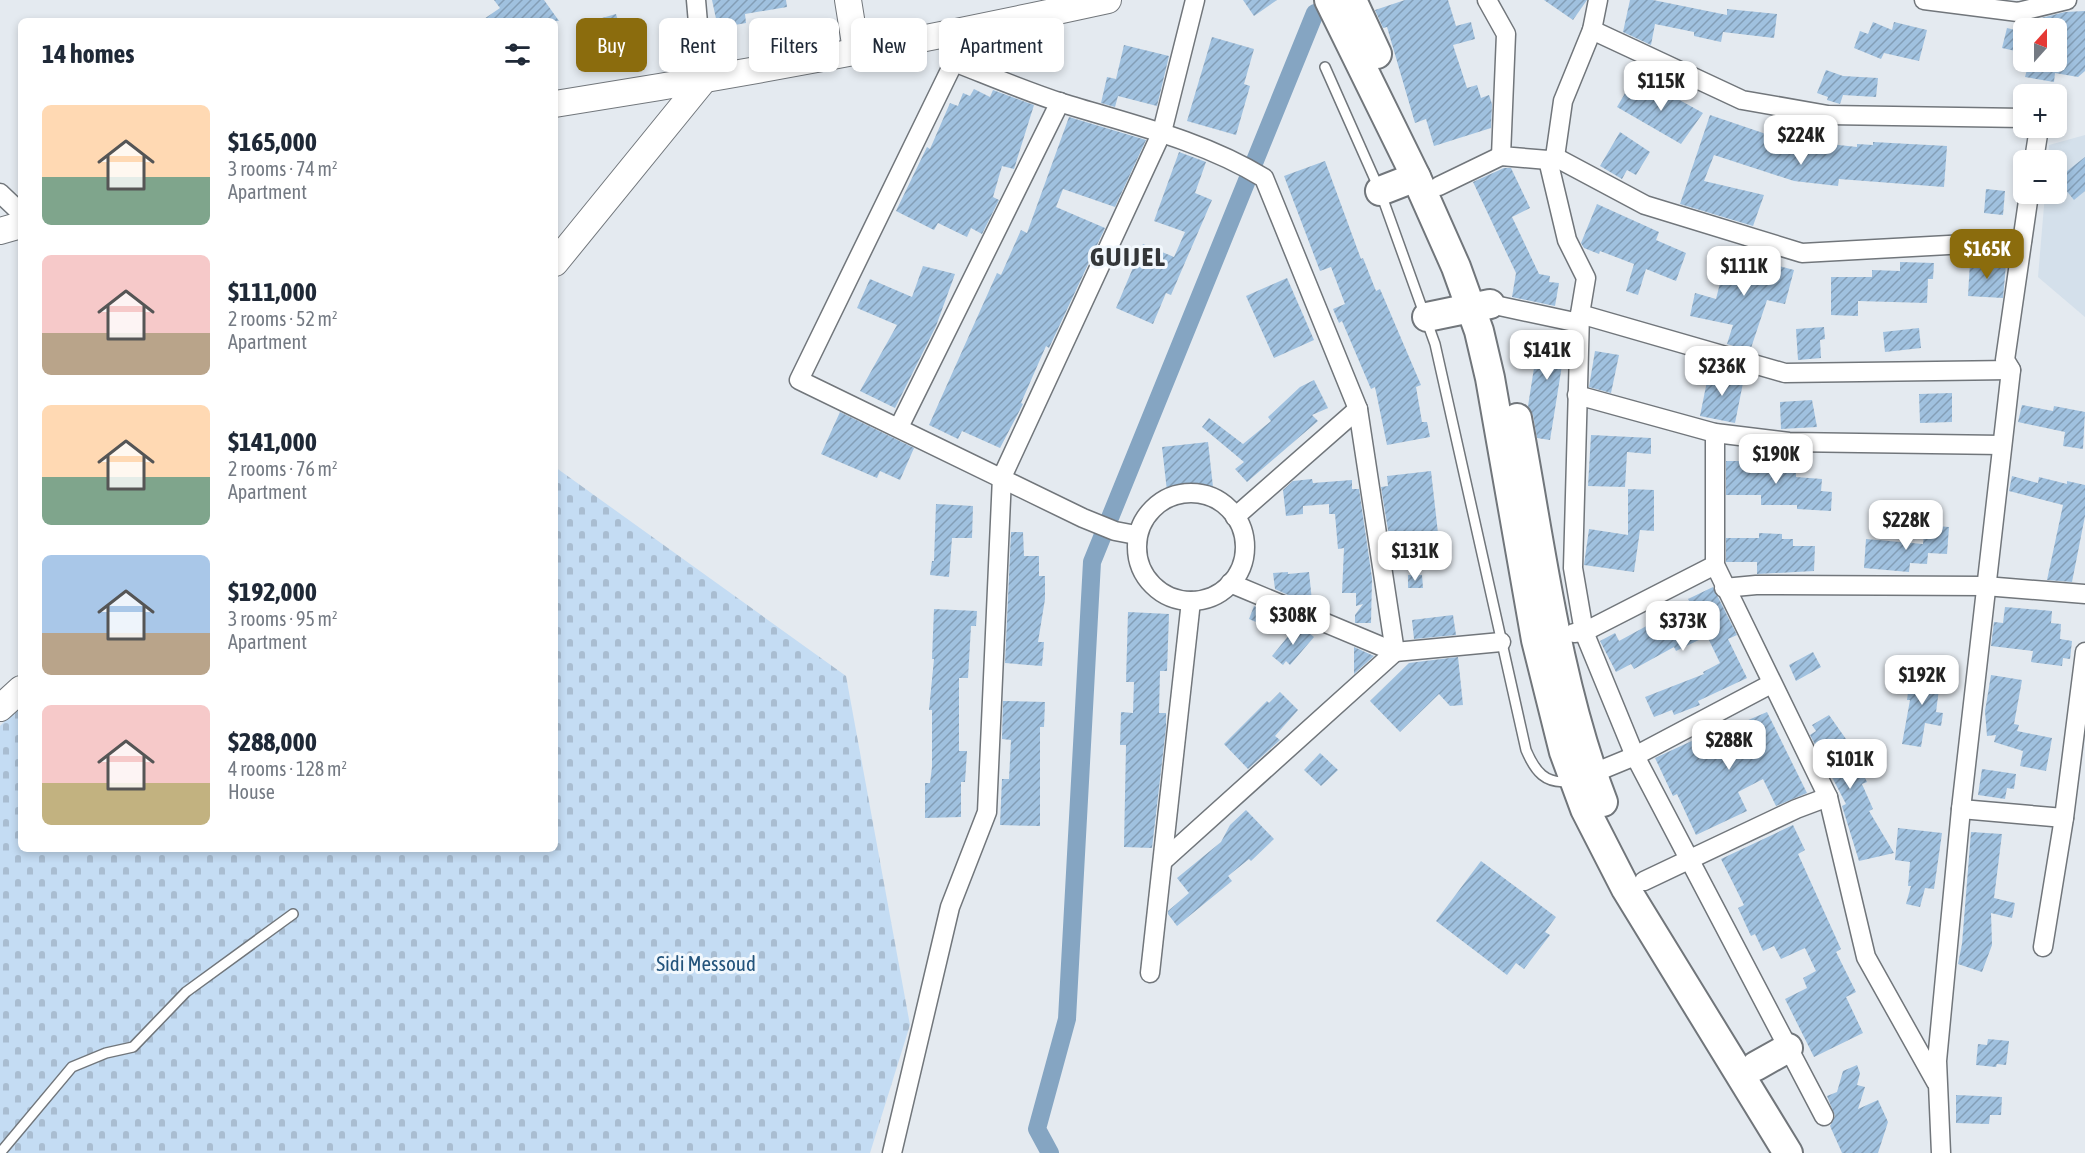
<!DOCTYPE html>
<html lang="en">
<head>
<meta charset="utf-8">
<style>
  body { margin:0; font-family:"Asap Condensed",sans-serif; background:#f2f2f3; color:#1f2937; height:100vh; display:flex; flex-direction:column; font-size:22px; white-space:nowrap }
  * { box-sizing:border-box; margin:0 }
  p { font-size:20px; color:#747a83 }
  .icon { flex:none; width:33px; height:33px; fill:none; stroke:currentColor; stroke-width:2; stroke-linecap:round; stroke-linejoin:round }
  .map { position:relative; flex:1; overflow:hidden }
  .sheet { position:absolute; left:18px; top:18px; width:540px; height:834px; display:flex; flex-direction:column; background:#fff; border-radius:9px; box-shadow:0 3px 9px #0003 }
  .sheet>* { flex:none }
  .hud { position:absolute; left:576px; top:18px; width:570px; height:54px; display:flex; gap:12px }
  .needle { width:39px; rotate:21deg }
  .fabs { position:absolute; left:2013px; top:18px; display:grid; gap:12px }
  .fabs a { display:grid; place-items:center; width:54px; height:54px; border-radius:9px; background:#fff; box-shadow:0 3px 9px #0003; font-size:30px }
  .price { position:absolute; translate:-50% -51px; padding:0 14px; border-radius:12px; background:#fff; color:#222; font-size:20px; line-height:39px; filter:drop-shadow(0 2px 3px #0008) }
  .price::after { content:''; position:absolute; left:50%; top:36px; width:18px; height:14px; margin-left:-9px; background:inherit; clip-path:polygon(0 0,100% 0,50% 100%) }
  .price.current { background:#8b6c0d; color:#fff }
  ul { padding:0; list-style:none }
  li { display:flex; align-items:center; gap:18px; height:150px; padding:0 24px }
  li span { display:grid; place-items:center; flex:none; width:168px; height:120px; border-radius:9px; color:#555 }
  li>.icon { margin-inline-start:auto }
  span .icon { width:72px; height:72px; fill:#fffc; stroke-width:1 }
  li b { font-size:26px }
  h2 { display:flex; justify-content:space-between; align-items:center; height:72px; padding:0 24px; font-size:26px }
  .tag { padding:0 21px; border-radius:9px; background:#fff; box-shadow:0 3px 9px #0003; font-size:21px; line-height:54px }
  .tag.current { background:#8b6c0d; color:#fff }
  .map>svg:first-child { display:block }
  .built { fill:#d4e0eb }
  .cemetery { fill:url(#cemetery-stones) }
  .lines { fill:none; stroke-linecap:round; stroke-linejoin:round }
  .canal { stroke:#85a5c2; stroke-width:18 }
  .building { fill:url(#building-hatch) }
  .lane-casing { stroke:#71767b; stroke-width:12 }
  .street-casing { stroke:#71767b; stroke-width:21 }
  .secondary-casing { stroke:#71767b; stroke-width:28 }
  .primary-casing { stroke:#71767b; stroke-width:32 }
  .lane { stroke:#fff; stroke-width:9 }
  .street { stroke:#fff; stroke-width:18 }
  .secondary { stroke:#fff; stroke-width:26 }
  .primary { stroke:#fff; stroke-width:28 }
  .labels { text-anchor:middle; stroke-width:6; stroke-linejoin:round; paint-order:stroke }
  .park-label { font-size:21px; fill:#22537b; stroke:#f2f8fd }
  .district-label { font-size:27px; font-weight:bold; letter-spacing:1.5px; fill:#343739; stroke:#f2f8fd }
</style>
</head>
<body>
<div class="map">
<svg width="2085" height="1153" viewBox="0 0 2085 1153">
  <defs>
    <pattern id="cemetery-stones" width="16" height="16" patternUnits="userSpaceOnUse" patternTransform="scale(1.5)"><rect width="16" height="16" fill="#c4dcf3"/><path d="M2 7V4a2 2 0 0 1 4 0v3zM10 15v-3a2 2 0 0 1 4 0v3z" fill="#a9bdd1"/></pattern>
    <pattern id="building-hatch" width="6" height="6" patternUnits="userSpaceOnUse" patternTransform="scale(1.5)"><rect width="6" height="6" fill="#a0c1df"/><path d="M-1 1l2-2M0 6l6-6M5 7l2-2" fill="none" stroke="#839eb6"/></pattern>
  </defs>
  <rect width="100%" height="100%" fill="#e4eaf0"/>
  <path class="built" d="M2085,135V317L2038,277L2045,194H2056V160H2048L2049,145Z"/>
  <path class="cemetery" d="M555,467L846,676L910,1025L870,1153H0V726L21,705V849H555Z"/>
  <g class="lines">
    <path class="canal" d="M1050,1153L1037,1129L1067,1019L1092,562L1315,13"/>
  </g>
  <g class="building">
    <path d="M494,0H544L559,21H481L500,8Z"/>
    <path d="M712,0H786L787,7L745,14L746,23L718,28Z"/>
    <path d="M1243,0H1277L1254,16Z"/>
    <path d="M1405,0H1448L1456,26L1471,22L1475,39L1453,45L1467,88L1477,85L1481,98L1489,95L1492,104L1491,128L1434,146L1426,119L1415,123L1387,27L1383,28L1375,10Z"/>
    <path d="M1544,0H1587L1573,20Z"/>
    <path d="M1630,0H1653L1727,15V9L1777,14L1774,38L1723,32L1721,42L1694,36V32L1655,24L1651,45L1623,32Z"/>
    <path d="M2085,11V71L2078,77L2055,73L2054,82L2025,77L2029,62H2056V28H2031L2033,20L2065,12Z"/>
    <path d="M616,14L623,38L610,42L602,18Z"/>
    <path d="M1873,22L1892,30L1894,22L1927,30L1919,61L1884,53L1881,59L1854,48L1860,31L1868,34Z"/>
    <path d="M2007,28L2024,32L2020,52L2002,48Z"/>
    <path d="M1212,37L1254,49L1244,84L1250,86L1236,135L1187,121Z"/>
    <path d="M1124,45L1169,56L1157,106L1118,96L1115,107L1101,103L1107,77L1116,79Z"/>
    <path d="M1826,70L1843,76L1878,78L1876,97L1843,95L1840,104L1827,100L1828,97L1817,93Z"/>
    <path d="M1631,83L1654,96L1658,88L1703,113L1681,144L1617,107Z"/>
    <path d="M974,89L990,97L993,90L1034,105L1014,169L1002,166L993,197L999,200L982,234L971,228L967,237L938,223L934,230L896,211L927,147L930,149L950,103L958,106L963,93L970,96Z"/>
    <path d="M1710,115L1766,134L1768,128L1802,141L1857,147V144L1873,145V142L1947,146L1944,187L1839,179L1838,186L1794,181L1714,155L1704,181L1764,195L1753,226L1680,204Z"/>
    <path d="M1069,117L1146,140L1115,207L1063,189L1056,207L1105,228L1049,348L1046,346L1021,403L1023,404L1000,448L962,431L958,439L929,425L997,273L1001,275L1021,230L1027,233Z"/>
    <path d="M1620,132L1650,152L1636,175L1627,170L1622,179L1600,166Z"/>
    <path d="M1179,152L1206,162L1195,193L1212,200L1171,295L1166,293L1153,324L1116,308L1143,244L1174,257L1185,232L1154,221Z"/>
    <path d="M2085,157V191L2074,200L2057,179Z"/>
    <path d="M1325,161L1361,259L1363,258L1376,291L1380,289L1421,385L1416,387L1422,422H1427L1430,437L1387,445L1375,387L1371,389L1342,321L1339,323L1333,309L1345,304L1331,267L1320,271L1284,176Z"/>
    <path d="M1504,168H1511L1530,208L1512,217L1539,274L1550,276L1549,282L1559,283L1555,306L1512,297L1516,273L1473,182Z"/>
    <path d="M1986,189L2005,191L2003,215L1984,213Z"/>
    <path d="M1597,204L1659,232L1656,240L1686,253L1676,281L1646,269L1638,295L1626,291L1634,264L1600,251L1599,254L1584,248L1581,243Z"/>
    <path d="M1728,252L1794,270L1785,304L1767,300L1750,351L1727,344L1733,325L1690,316L1695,293L1716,299Z"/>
    <path d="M1900,262L1934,263L1933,279H1928L1927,303L1858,301V316L1831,315V277H1872V270L1900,271Z"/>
    <path d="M1970,262L2006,264L2003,298L1968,296Z"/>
    <path d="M923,266L955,274L936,326L895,408L860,391L897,325L857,308L870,279L912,297Z"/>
    <path d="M1287,278L1314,340L1274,358L1246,296Z"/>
    <path d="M1824,327L1825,339L1820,340L1821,358L1798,360L1796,329Z"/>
    <path d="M1919,328L1921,348L1885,352L1883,332Z"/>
    <path d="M1540,330L1567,334L1550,440L1537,438L1533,415L1528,406Z"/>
    <path d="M1595,351L1619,355L1611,393L1589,387Z"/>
    <path d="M1709,371L1744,378L1735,423L1700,416Z"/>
    <path d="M1314,380L1328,408L1312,415L1318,421L1247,482L1235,469L1244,462L1202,427L1209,418L1243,444L1271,421L1268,417L1300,387Z"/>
    <path d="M1952,393V422L1920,423L1919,394Z"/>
    <path d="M1812,400L1817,427L1781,429L1780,402Z"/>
    <path d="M2022,405L2053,411L2054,406L2085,412L2083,449L2063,446L2065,432L2018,422Z"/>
    <path d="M840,412L914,448L900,480L880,471L877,478L821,454Z"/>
    <path d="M1591,435L1651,438V454L1627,452L1625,487L1588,486Z"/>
    <path d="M1208,442L1213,487L1167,491L1162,447Z"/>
    <path d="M1726,461H1796V477L1822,479L1821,491L1832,492L1831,511L1797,509V505H1761V495H1726Z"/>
    <path d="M1431,471L1438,533L1423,535V539L1390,542L1381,487L1388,486L1387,476Z"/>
    <path d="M2012,476L2038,483L2039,477L2067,484V481L2085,485V516L2072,582L2047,580L2063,505L2009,491Z"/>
    <path d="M1312,479L1313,483L1352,480V489H1359L1372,578L1371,623H1355V615L1363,604L1356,606V593H1342L1344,548L1338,549L1335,514H1329V504L1303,506V514L1286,516L1283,490L1293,481Z"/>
    <path d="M1628,489L1654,490V531L1640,530L1634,572L1584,565L1589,529L1628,535Z"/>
    <path d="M936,504L973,506L972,538H952L949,577L930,575L932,561H934Z"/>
    <path d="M1925,525L1949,527L1947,554L1928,553L1927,564L1910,563L1909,572L1864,568L1866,539L1923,544Z"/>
    <path d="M1011,532H1023L1024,556H1039V576H1045V599L1038,642H1044L1042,666L1005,663Z"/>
    <path d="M1759,533L1782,534V539H1793V546H1815L1814,571L1757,574V562H1726V538H1759Z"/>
    <path d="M1288,572V574L1309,572L1312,601L1304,602L1275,589L1273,573Z"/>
    <path d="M1408,575H1422L1423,588H1408Z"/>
    <path d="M1713,587L1737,635L1728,639L1747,678L1698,701L1700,705L1674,715L1672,710L1654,717L1645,697L1704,674L1703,672L1720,663L1707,636L1676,651L1674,647L1634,669L1631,664L1616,672L1600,641L1615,633L1619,641L1652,623L1654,625L1692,606L1688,599Z"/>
    <path d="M1254,606L1291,621L1290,624L1283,625L1266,618L1263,625L1249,619Z"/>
    <path d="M2005,607L2052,611L2051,623L2061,624L2060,639L2072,641L2070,659L2063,658L2062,666L2046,664L2031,662L2033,651L1991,646L1994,622L2003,623Z"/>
    <path d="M934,609L977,611L976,626H971L968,678H959V751H967L965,782H961V817L925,818V783H930L932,767V710H929L934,659H932Z"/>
    <path d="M1128,612L1169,614L1167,671H1160L1159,713H1166V728L1152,848L1124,847L1126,745H1120L1121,712L1133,713L1134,682H1126Z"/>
    <path d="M1453,615L1456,635L1414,639L1412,620Z"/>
    <path d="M1298,624L1314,637L1290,665L1286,661L1283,665L1272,656Z"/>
    <path d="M1354,647L1374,656L1354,674Z"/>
    <path d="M1813,652L1821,667L1796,681L1789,665Z"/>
    <path d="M1458,657L1463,705L1450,706L1439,694L1400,732L1370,701L1409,663Z"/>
    <path d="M1911,671L1941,674L1936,712L1943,713L1941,726L1925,723L1921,747L1902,744L1910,700H1907Z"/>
    <path d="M1991,675L2022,680L2014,724L2019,725L2017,731L2052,738L2046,771L2020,766L2023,751L1994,742L1996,735L1987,736L1985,711Z"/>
    <path d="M1280,692L1298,710L1275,736L1280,740L1248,769L1224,744L1267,701L1269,703Z"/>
    <path d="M1003,701L1045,702L1044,727H1040V826L1000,825L1002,779H1009L1011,740L1002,739Z"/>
    <path d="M1767,712L1807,793L1776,806L1763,779L1738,792L1747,811L1696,835L1677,794L1673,796L1655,758L1737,720L1739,724Z"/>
    <path d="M1829,715L1846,739L1867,782L1862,784L1873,809L1869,811L1894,853L1859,861L1842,806L1846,804L1810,735L1816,731L1812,725Z"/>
    <path d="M1320,753L1338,770L1321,786L1304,770Z"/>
    <path d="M1982,769L2016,774L2014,789L2007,788L2005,799L1978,795Z"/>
    <path d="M1246,810L1274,839L1251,861L1249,859L1228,876L1232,881L1177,926L1168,914V911L1189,893L1177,878L1221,842L1230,825Z"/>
    <path d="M1793,825L1805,850L1798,854L1841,949L1836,952L1856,992L1846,997L1863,1033L1814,1057L1785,999L1807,988L1803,978L1816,971L1805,948L1781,959L1774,946L1763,951L1755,934L1751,936L1738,908L1744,905L1721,859Z"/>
    <path d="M1898,828L1942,833L1934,889L1925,888L1920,907L1906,904L1911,886H1908L1910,862L1895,860Z"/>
    <path d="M1971,832L2002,834L1994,898L2015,903L2012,918L1991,913L1992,945L1982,972L1958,964L1962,944Z"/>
    <path d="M1481,861L1556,917L1545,932L1550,935L1524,969L1516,963L1507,975L1436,921Z"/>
    <path d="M1988,1039L2009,1041L2006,1065L1997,1064L1996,1067L1976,1065L1978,1044L1987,1045Z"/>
    <path d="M1857,1065L1860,1073L1857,1085L1865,1087L1858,1109L1878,1100L1888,1122L1878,1153H1842L1830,1126L1835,1116L1827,1096L1837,1092L1843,1071Z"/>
    <path d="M1956,1095L2002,1097L2001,1115H1990L1989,1124L1956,1123Z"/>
  </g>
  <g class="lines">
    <g class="lane-casing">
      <g id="lane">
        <path d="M1325,67L1380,191L1435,344L1526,750C1535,771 1545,785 1570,781"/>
        <path d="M0,1153L72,1067L106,1053L133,1047L186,992L293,914"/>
      </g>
    </g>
    <g class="street-casing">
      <g id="street">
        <path d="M696,0L703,81"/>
        <path d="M1487,0L1506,34L1501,156L1548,160"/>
        <path d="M1598,0L1592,30L1563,101L1555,157L1548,160L1567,240L1586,278L1580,314L1785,373L2011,370"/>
        <path d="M1924,0L2018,12L2067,0"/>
        <path d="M1592,30L1742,100L1828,115L2024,118"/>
        <path d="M967,31L954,62L799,380L1083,518L1115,531L1136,535"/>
        <path d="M954,62C990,76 1025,91 1062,103C1130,124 1202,140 1264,178L1358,409L1395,652L1164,860"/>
        <path d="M1555,157L1645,205L1802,253L2022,241"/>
        <path d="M2034,160L2039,128"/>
        <path d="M1439,186L1501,156"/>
        <path d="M0,193L21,213"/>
        <path d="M1490,304L1579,323"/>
        <path d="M1580,314L1573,568L1584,632L1635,756L1824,1116"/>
        <path d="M1577,395L1715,433L1789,442L2002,445"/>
        <path d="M899,427L1060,102"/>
        <path d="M1715,433V565L1828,797L1866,957L1936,1082"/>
        <circle cx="1191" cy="547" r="54"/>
        <path d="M1235,517L1358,409"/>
        <path d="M1230,583L1395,652L1501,642"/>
        <path d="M1724,588L1756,585L1985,586L2085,594"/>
        <path d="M1574,633L1584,632L1715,565"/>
        <path d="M1584,777L1635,756L1771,684"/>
        <path d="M1961,809L2064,818"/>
        <path d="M1644,881L1796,809L1828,797"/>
        <path d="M2043,947L2064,818L2085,652"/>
        <path d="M1150,973L1191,601"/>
        <path d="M892,1153L950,907L987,812L1002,477L1162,132L1195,0"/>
        <path d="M1941,1153L1937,1061L1961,809L2011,370L2005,360L2029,194"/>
      </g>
    </g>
    <g class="secondary-casing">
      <g id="secondary">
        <path d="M848,0L856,50"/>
        <path d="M555,104C740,75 925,40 1108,0"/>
        <path d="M0,231L21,225"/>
        <path d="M555,263L703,81"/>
        <path d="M0,708L21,689"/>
      </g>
    </g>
    <g class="primary-casing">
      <g id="primary">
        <path d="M1329,0L1416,177L1456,267L1479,331L1490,378L1536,640L1564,752L1585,809L1626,889L1788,1153"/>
        <path d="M1352,0L1377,54"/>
        <path d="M1380,191L1416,177"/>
        <path d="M1427,317L1490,304"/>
        <path d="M1517,418C1541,546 1556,680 1603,802"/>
        <path d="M1756,1066L1788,1048"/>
      </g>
    </g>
    <use href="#lane" class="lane"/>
    <use href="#street" class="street"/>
    <use href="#secondary" class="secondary"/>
    <use href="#primary" class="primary"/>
  </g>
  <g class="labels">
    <g class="park-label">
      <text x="706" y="971">Sidi Messoud</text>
    </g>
    <g class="district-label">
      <text x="1128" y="266">GUIJEL</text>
    </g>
  </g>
</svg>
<div class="fabs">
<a><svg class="needle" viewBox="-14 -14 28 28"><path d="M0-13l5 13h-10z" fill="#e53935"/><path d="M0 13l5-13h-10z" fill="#747a83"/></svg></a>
<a>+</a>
<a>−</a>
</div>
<b class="price" style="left:1661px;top:112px">$115K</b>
<b class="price" style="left:1801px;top:166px">$224K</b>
<b class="price current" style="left:1987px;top:280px">$165K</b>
<b class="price" style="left:1744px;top:297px">$111K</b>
<b class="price" style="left:1547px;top:381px">$141K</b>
<b class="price" style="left:1722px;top:397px">$236K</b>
<b class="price" style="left:1776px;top:485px">$190K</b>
<b class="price" style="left:1906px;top:551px">$228K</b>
<b class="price" style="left:1415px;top:582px">$131K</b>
<b class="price" style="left:1293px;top:646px">$308K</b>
<b class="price" style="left:1683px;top:652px">$373K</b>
<b class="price" style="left:1922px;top:706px">$192K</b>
<b class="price" style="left:1729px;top:771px">$288K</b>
<b class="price" style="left:1850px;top:790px">$101K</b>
<div class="hud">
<a class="tag current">Buy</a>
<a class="tag">Rent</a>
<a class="tag">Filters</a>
<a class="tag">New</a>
<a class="tag">Apartment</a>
</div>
<section class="sheet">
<h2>14 homes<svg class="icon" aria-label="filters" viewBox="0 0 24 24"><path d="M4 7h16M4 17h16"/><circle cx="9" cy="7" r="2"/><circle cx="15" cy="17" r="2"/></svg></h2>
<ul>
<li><span style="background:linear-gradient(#ffd9b3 60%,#7fa58c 0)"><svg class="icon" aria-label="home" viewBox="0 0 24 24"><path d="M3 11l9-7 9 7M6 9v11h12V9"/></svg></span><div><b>$165,000</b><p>3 rooms · 74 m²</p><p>Apartment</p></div></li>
<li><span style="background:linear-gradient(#f6c9c9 65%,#b9a48a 0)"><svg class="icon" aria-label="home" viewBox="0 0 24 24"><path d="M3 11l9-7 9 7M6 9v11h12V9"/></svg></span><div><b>$111,000</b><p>2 rooms · 52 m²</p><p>Apartment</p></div></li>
<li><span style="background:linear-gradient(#ffd9b3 60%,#7fa58c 0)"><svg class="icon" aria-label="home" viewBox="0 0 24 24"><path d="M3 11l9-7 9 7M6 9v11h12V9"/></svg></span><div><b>$141,000</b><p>2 rooms · 76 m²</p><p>Apartment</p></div></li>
<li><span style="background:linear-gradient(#a9c7e8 65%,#b9a48a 0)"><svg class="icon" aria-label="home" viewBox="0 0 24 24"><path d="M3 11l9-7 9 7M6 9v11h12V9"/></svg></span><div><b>$192,000</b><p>3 rooms · 95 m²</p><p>Apartment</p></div></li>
<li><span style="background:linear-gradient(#f6c9c9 65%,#c2b280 0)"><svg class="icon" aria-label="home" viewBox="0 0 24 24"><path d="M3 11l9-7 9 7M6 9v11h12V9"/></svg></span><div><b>$288,000</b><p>4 rooms · 128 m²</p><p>House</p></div></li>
</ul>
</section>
</div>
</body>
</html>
